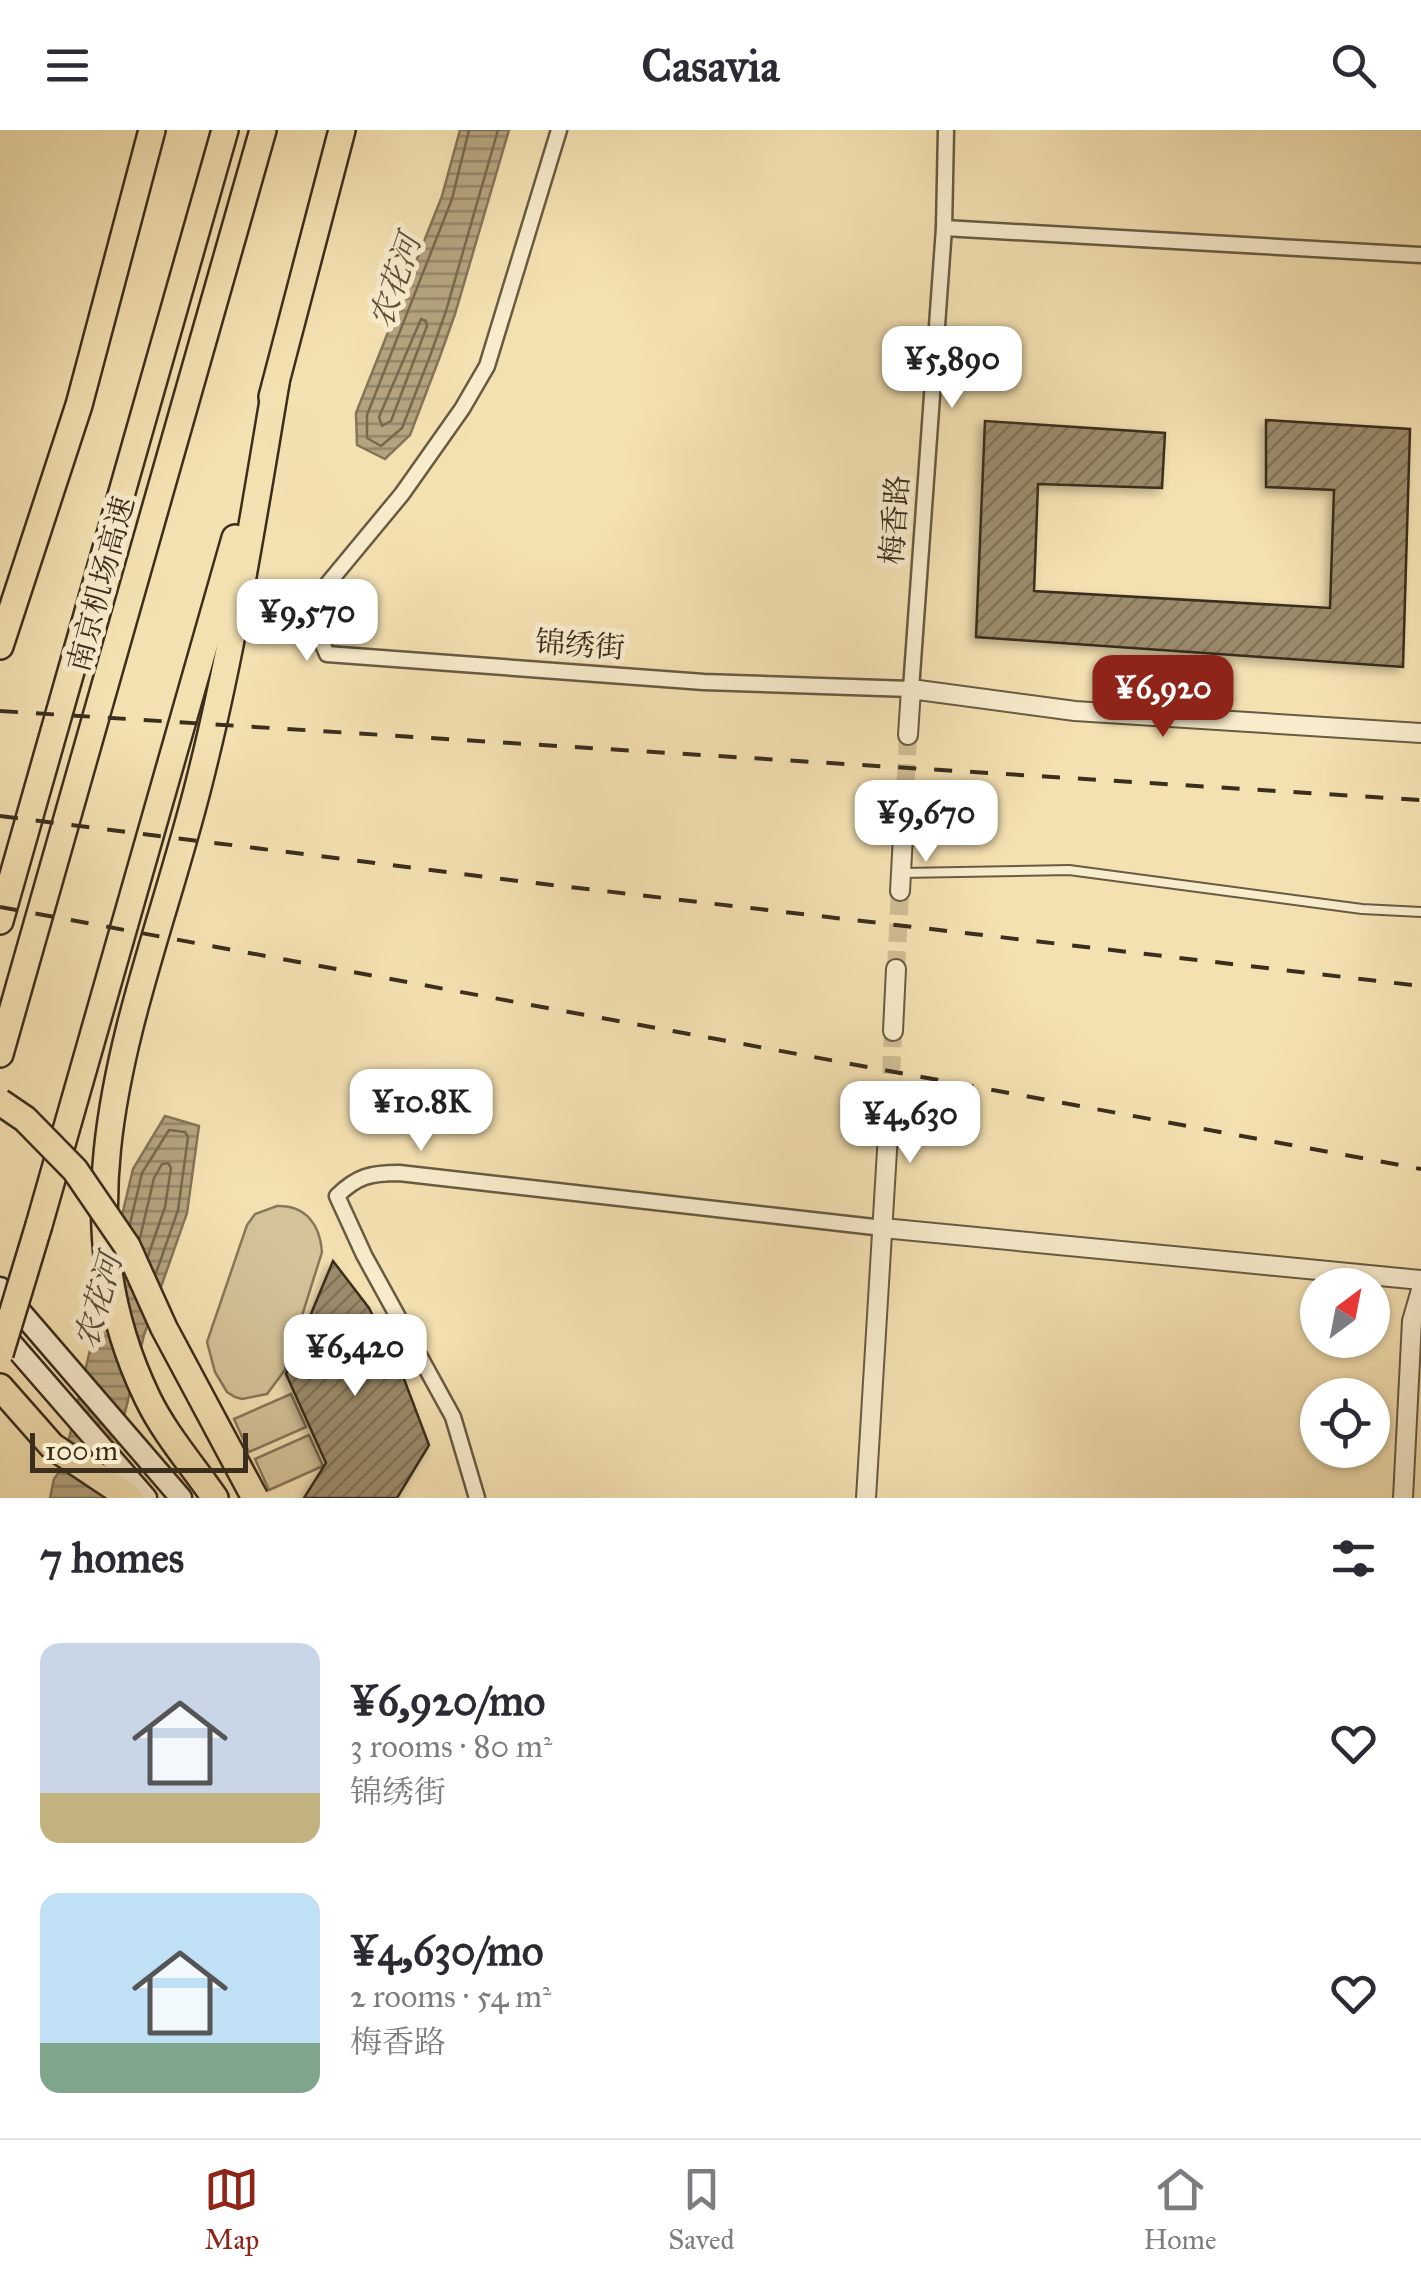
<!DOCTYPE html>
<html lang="en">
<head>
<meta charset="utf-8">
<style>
  body { margin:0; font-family:"IM FELL Great Primer","Noto Serif SC",serif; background:#f2f2f3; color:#2b2b33; height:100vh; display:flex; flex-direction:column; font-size:38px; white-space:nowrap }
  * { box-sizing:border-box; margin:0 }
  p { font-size:32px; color:#7c7c81 }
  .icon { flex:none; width:55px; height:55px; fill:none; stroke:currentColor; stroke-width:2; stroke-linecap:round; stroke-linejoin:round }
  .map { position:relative; height:1368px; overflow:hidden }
  .details { display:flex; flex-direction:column; background:#fff; flex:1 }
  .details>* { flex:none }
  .needle { width:65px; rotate:32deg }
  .controls { position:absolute; left:1300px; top:1138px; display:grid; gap:20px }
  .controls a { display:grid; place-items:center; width:90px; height:90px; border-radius:50%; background:#fff; box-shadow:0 2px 8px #0004; font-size:50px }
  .scale { position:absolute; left:30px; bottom:25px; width:218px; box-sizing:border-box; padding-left:10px; border:5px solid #3b2e1d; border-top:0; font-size:28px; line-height:35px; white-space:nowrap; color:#3b2e1d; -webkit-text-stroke:8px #f8eccd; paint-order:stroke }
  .price { position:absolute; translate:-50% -85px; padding:0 22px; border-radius:20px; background:#fff; color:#222; font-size:32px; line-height:65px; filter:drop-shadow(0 2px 5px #0008) }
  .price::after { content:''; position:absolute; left:50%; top:60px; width:30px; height:22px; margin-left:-15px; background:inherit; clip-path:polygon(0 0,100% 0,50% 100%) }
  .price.selected { background:#8f2418; color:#fff }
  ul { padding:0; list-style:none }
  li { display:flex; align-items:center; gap:30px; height:250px; padding:0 40px }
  li span { display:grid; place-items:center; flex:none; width:280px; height:200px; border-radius:20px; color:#555 }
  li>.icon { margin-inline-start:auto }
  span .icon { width:120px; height:120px; fill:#fffc; stroke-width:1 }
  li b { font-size:42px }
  h2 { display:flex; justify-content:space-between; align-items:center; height:120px; padding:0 40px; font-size:42px }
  header { display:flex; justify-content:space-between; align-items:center; height:130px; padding:0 40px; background:#fff; font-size:45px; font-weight:800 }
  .tabs { display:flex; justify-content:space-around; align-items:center; height:140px; border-top:2px solid #e1e1e2; background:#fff; font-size:28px; color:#7c7c81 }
  .tabs a { display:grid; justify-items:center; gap:5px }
  .tabs .selected { color:#8f2418 }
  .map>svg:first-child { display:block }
  .pitch { fill:#d5c399; stroke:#88785b; stroke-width:2.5 }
  .water { fill:url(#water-rules); stroke:#847558; stroke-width:2.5 }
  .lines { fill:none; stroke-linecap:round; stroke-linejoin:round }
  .shore { stroke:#78694e; stroke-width:2.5 }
  .building { fill:url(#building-hatch); stroke:#3b2e1d; stroke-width:2.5; filter:url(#shadow) }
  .tertiary-tunnel { stroke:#cfbd94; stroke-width:18; stroke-dasharray:18 9; stroke-linecap:butt }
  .service-casing { stroke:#695b42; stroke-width:12 }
  .minor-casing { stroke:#695b42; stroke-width:19 }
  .tertiary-casing { stroke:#695b42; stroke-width:22 }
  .secondary-casing { stroke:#3b2e1d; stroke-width:25 }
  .motorway-casing { stroke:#3b2e1d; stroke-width:30 }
  .service { stroke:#f8eccd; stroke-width:8 }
  .minor { stroke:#f8eccd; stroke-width:14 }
  .tertiary { stroke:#f8eccd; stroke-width:18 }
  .secondary { stroke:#f8eccd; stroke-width:20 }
  .motorway { stroke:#f4e1b2; stroke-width:25 }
  .rail { stroke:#3b2e1d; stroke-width:4; stroke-dasharray:18 18; stroke-linecap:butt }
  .motorway-bridge-casing { stroke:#3b2e1d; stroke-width:30; stroke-linecap:butt }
  .motorway-bridge { stroke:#f4e1b2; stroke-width:25 }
  .labels { text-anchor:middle; stroke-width:10; stroke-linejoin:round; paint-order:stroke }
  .street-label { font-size:30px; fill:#3b2e1d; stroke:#f8eccd }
  .water-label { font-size:32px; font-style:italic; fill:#60513a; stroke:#f8eccd }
</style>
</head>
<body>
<header><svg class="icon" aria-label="menu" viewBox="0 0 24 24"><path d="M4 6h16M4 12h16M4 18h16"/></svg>Casavia<svg class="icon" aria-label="search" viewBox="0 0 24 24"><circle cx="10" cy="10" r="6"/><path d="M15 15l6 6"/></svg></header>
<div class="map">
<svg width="1421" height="1368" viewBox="0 0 1421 1368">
  <defs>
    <pattern id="water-rules" width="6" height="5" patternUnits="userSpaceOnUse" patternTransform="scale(2.5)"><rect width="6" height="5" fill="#b5a47f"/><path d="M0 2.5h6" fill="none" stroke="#948667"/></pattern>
    <pattern id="building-hatch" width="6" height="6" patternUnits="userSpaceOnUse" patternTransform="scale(2.5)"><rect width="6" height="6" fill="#9b8b6a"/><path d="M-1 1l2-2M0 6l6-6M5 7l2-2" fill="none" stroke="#807257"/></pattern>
    <filter id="shadow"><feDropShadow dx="-4.5" dy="4.5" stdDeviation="5" flood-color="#0004"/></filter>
  </defs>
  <rect width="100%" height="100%" fill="#f4e1b2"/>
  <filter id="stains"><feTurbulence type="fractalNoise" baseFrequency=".002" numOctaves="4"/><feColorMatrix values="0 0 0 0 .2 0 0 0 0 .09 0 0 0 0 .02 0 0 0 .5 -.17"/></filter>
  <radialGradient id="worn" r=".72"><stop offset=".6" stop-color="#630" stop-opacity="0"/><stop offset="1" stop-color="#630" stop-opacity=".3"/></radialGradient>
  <g class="pitch">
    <path d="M277,1076C306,1075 320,1095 322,1122L285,1240L267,1264L242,1269L235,1267L227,1262L215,1242L207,1212L247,1095L255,1084Z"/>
    <path d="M291,1264L306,1297L249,1322L234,1289Z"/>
    <path d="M309,1305L323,1336L269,1360L255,1329Z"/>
  </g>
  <g class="water">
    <path d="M460,0H509L455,184L439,229L410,305L385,329L357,315L356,283L442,66Z"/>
    <path d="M165,986L199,996L187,1083L144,1205L104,1368H50L54,1349L62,1338L133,1039Z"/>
  </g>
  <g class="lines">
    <g class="shore">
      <path d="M469,0L452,69L367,285V308L381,316L402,298L430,226L446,181L498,0"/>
      <path d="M421,189L426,191L427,196L391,291L382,296L379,287Z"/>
      <path d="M130,1094L142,1043L169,1000L185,1002L188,1007L178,1080L156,1143"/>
      <path d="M140,1108L154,1048L162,1034L168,1033L171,1038L165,1077L148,1126"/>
    </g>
  </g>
  <g class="building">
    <path d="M1266,290L1410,299L1403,537L976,507L985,291L1165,303L1162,358L1038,354L1034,461L1330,478L1334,360L1266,357Z"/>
    <path d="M333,1131L369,1178L404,1249L429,1315L397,1368H304L326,1333L286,1244Z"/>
  </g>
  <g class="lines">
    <g class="tertiary-tunnel">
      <path d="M903,706L908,605"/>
      <path d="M896,839L900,761"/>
      <path d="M890,971L893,901"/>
    </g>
    <g class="service-casing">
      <path id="service" d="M901,743L1069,740L1362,779L1421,782"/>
    </g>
    <g class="minor-casing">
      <g id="minor">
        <path d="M559,0L487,236L462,279L402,364L325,457L313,491L327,524L704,552L911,559L944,98L946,0"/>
        <path d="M944,98L1421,125"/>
        <path d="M477,1368L453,1287L364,1125L337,1066C357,1046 371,1043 399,1043L883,1098"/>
      </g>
    </g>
    <g class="tertiary-casing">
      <g id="tertiary">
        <path d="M908,605L911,559L1075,581L1421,603"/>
        <path d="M900,761L903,706"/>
        <path d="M893,901L896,839"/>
        <path d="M883,1098L1421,1150"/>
        <path d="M866,1368L890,971"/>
        <path d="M1403,1368L1412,1191L1421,1160"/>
      </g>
    </g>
    <g class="secondary-casing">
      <g id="secondary">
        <path d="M0,1158L181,1368"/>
        <path d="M0,1200L146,1368"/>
      </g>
    </g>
    <g class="motorway-casing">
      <g id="motorway">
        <path d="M272,267L342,0"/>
        <path d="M0,516L79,275L152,0"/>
        <path d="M0,791L225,0"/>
        <path d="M0,924L263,0"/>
        <path d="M39,1095L235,408"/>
        <path d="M0,1257L52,1316L130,1368"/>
        <path d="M215,1368C193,1336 164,1303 147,1267C45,1055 152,849 202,641C234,513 254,383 276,253"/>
      </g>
    </g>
    <use href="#service" class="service"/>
    <use href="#minor" class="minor"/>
    <use href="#tertiary" class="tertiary"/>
    <use href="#secondary" class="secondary"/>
    <use href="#motorway" class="motorway"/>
    <g class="rail">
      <path d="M0,581L1421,670"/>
      <path d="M0,686L518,751L1421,856"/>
      <path d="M0,777L1421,1039"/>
    </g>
    <g class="motorway-bridge-casing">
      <g id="motorway-bridge">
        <path d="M0,972L25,989L75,1040L127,1116L164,1198L255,1368"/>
        <path d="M0,1224L39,1095"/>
      </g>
    </g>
    <use href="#motorway-bridge" class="motorway-bridge"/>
  </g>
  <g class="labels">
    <g class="street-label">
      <text transform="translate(895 390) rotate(-86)" y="10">梅香路</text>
      <text transform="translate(101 454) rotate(-75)" y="10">南京机场高速</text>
      <text transform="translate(580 515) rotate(4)" y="10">锦绣街</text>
    </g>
    <g class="water-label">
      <text transform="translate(395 151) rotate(-71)" y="11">农花河</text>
      <text transform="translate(98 1171) rotate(-74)" y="11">农花河</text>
    </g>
  </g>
  <rect width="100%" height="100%" filter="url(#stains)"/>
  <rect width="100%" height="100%" fill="url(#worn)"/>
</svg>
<div class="controls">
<a><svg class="needle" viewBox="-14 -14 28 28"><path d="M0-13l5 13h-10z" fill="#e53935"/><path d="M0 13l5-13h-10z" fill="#7c7c81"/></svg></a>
<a><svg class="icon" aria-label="locate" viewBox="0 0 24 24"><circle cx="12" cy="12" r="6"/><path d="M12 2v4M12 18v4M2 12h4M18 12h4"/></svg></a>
</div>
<div class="scale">100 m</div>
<b class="price" style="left:952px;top:281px">¥5,890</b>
<b class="price" style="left:307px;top:534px">¥9,570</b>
<b class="price selected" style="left:1163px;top:610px">¥6,920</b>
<b class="price" style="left:926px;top:735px">¥9,670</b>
<b class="price" style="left:421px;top:1024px">¥10.8K</b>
<b class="price" style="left:910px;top:1036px">¥4,630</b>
<b class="price" style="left:355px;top:1269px">¥6,420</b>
</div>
<section class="details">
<h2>7 homes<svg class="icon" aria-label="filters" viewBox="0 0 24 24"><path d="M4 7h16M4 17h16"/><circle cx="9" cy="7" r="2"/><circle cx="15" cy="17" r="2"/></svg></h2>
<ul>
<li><span style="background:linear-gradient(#c9d6e8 75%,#c2b280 0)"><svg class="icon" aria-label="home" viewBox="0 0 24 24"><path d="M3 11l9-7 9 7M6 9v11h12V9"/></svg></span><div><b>¥6,920/mo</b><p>3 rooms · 80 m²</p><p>锦绣街</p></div><svg class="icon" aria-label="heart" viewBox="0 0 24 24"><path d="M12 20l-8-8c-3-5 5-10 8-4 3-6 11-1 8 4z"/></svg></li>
<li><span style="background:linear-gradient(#bfe0f5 75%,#7fa58c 0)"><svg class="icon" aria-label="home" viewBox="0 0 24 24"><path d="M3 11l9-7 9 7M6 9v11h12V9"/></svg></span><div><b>¥4,630/mo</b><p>2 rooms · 54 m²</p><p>梅香路</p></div><svg class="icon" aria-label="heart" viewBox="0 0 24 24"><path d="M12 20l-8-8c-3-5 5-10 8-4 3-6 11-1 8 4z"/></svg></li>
</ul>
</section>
<nav class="tabs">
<a class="selected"><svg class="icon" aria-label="map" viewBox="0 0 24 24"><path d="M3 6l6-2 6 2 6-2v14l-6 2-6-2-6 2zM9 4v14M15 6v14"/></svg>Map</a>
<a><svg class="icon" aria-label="saved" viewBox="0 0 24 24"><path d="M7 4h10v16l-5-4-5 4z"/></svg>Saved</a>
<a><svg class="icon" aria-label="home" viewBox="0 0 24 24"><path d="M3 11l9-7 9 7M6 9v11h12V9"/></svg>Home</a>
</nav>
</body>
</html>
